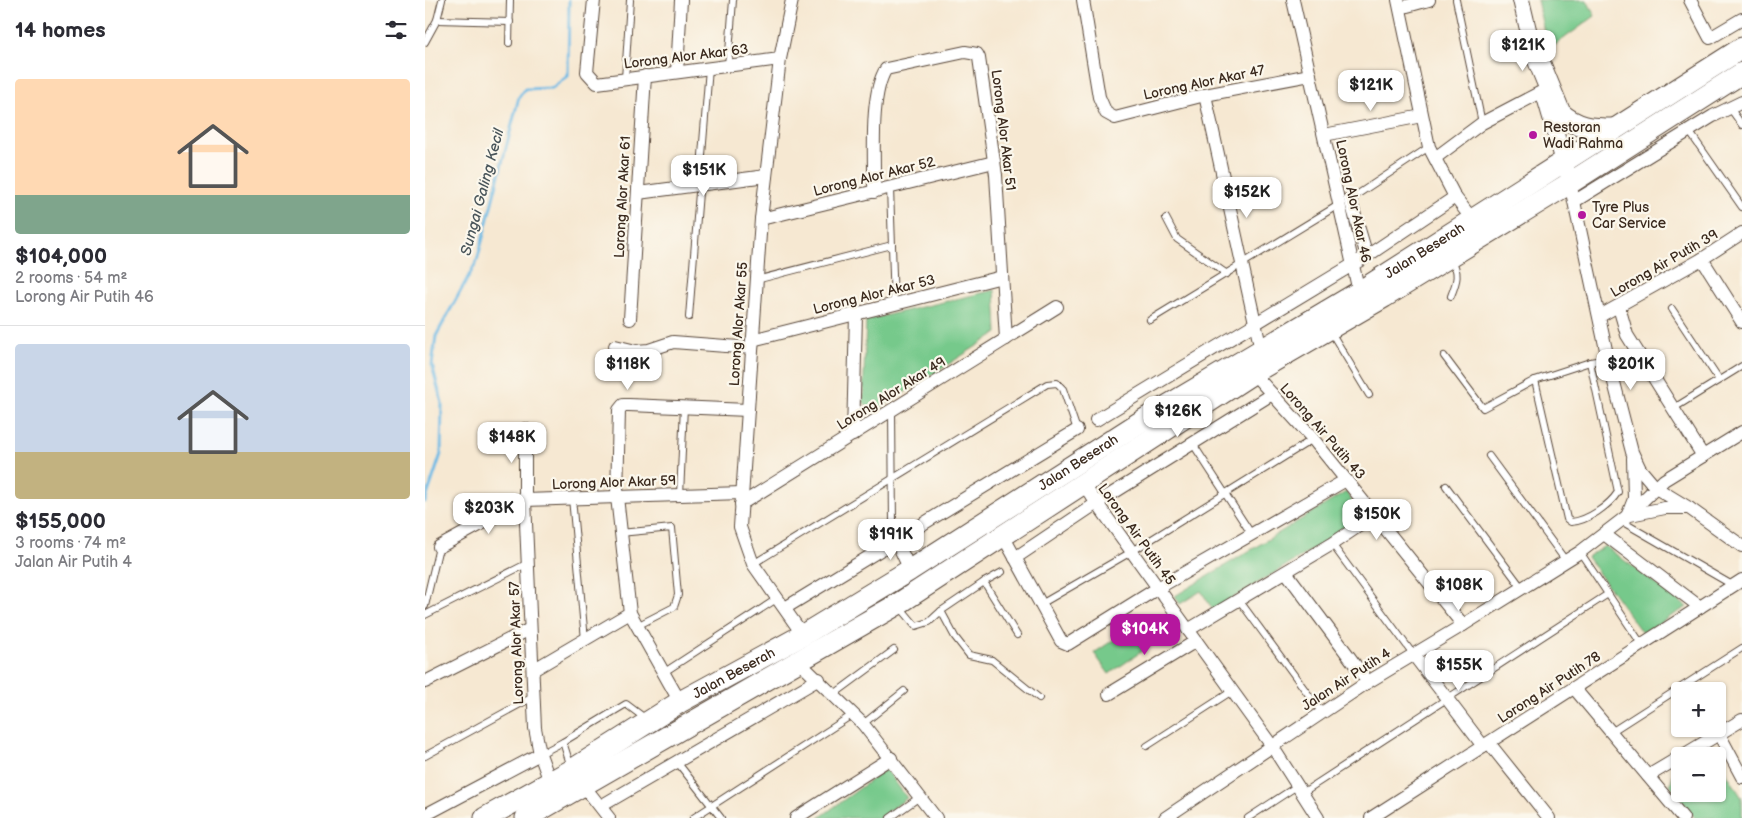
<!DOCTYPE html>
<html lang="en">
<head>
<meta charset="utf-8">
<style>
  body { margin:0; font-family:"Balsamiq Sans",sans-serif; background:#f7f7f7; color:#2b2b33; height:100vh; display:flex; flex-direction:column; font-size:19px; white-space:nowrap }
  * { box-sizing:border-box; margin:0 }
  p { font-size:16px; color:#7c7c81 }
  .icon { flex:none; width:28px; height:28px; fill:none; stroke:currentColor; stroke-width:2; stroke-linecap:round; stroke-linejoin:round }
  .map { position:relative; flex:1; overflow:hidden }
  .side { display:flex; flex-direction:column; background:#fff; width:425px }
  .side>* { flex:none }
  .tools { position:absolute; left:1246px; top:682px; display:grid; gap:10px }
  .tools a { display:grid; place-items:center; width:55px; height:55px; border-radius:5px; background:#fff; box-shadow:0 1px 4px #0004; font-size:25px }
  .price { position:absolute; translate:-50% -42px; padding:0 11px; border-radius:10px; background:#fff; color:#222; font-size:16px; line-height:32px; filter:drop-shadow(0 1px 2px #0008) }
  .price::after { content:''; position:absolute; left:50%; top:30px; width:15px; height:11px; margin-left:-8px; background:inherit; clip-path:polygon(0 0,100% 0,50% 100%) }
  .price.current { background:#b5179e; color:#fff }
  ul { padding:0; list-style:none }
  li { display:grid; align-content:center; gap:10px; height:265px; padding:0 15px }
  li+li { border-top:1px solid #e1e1e2 }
  li span { display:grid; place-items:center; height:155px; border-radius:5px; color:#555 }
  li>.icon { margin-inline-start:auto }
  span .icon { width:90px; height:90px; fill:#fffc; stroke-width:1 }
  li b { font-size:21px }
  h2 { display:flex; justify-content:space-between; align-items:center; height:60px; padding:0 15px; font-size:21px }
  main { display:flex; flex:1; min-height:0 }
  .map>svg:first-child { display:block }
  .green { fill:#76c98b; stroke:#587a54 }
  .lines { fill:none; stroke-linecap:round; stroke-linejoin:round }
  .stream { stroke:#6bb9e5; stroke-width:3 }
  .service-casing { stroke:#574639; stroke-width:8 }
  .minor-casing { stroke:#574639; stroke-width:14 }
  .tertiary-casing { stroke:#574639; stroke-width:18 }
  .trunk-casing { stroke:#574639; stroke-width:23 }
  .service { stroke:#fff; stroke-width:6 }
  .minor { stroke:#fff; stroke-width:12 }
  .tertiary { stroke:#fff; stroke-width:16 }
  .trunk { stroke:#fff; stroke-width:21 }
  .poi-dot { fill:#b5179e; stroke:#fbf7ec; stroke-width:2 }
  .labels { text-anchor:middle; stroke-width:4.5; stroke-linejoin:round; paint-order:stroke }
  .street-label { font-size:14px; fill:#3b2a1e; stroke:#fbf7ec }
  .poi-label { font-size:14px; fill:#3b2a1e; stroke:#fbf7ec; text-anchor:start }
  .water-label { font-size:15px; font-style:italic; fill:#49555a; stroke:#fbf7ec }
</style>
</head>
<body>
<main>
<section class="side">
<h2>14 homes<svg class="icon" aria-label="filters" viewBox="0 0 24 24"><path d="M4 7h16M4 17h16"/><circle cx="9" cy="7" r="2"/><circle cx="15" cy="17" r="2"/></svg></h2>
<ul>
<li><span style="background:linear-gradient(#ffd9b3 75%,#7fa58c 0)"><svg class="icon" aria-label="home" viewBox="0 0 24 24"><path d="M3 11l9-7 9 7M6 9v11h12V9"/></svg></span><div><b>$104,000</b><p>2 rooms · 54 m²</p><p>Lorong Air Putih 46</p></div></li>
<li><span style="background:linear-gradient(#c9d6e8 70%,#c2b280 0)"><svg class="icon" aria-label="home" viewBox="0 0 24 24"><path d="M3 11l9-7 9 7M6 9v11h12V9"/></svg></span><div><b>$155,000</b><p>3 rooms · 74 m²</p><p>Jalan Air Putih 4</p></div></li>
</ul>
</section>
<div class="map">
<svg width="1317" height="818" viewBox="0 0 1317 818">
  <rect width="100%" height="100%" fill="#fbf7ec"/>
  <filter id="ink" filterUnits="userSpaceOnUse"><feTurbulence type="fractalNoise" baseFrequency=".02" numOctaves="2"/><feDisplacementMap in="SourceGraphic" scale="10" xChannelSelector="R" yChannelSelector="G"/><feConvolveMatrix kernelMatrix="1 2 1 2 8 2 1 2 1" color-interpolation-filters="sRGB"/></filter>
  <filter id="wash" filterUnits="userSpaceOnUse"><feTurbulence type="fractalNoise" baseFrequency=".0096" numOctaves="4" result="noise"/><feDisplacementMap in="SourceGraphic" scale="20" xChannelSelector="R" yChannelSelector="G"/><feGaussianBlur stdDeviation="1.12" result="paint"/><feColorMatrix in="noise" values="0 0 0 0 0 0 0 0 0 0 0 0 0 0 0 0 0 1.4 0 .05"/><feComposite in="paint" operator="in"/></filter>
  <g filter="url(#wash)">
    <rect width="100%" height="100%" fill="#f6e8d2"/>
    <g class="green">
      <path d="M1112,0H1162L1170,16L1123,50Z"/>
      <path d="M570,290L572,333L449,412L438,402L441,320Z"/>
      <path d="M921,492L938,519L788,610L776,591L755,604L750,596Z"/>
      <path d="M1180,546L1262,607L1217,633L1162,557Z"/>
      <path d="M712,624L726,645L684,674L669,653Z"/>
      <path d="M1293,759L1317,798V818H1270L1245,785L1249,772L1255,769V794H1292Z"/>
      <path d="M461,769L482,798L455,818H394Z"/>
    </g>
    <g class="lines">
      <path class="stream" d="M0,502L16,454L17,403L7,365L11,336L52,261L94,97L100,89L127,88L143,76L144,0"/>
    </g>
  </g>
  <g filter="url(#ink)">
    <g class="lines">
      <g class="service-casing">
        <g id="service">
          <path d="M1031,0L1057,123"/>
          <path d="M12,20L85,22"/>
          <path d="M0,42L12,20L17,0"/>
          <path d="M84,43L85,0"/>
          <path d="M303,66L308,0"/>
          <path d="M200,79L205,0"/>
          <path d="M1305,108L1317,125"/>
          <path d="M1264,131L1317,207"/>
          <path d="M465,188L469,304"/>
          <path d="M924,200L1004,147"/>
          <path d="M741,218L752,239L802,274"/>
          <path d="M331,280L467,245"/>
          <path d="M1026,296C1032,281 1035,273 1026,258"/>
          <path d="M1247,309L1294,380"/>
          <path d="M264,317L284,68"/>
          <path d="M725,320L915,204"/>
          <path d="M906,332L944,395"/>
          <path d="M1019,356L1058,408L1110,380L1165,362L1183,359"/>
          <path d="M1110,380L1142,519L1146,522C1162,521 1184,506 1193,492L1165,362"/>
          <path d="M1249,408L1317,366"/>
          <path d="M467,410L468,526L471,540"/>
          <path d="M768,444L827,535"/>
          <path d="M1064,456L1141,561"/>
          <path d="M1021,486L1097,588"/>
          <path d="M255,495L259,406"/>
          <path d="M147,498L160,640"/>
          <path d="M1196,521L1309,586"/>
          <path d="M195,533L247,528L253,595L249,607L212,626"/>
          <path d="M907,544L988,654"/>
          <path d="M1155,552L1217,645"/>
          <path d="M328,564L622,384L632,383L638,389L652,430"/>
          <path d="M559,582L577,572"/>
          <path d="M814,600L897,713"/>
          <path d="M616,604L706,552L888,439"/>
          <path d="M0,606L14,547"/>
          <path d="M475,607L491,626L504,622L516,611L530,637L544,655L567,660L614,698"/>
          <path d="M516,611L559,582L592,635"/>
          <path d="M0,615L103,563"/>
          <path d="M238,673L353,598"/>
          <path d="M408,695L469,650"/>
          <path d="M438,724L479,691"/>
          <path d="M1186,732L1317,648"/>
          <path d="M722,746L807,691"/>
          <path d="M115,754L138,742"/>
          <path d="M0,756L108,697"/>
          <path d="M252,762L296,818"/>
          <path d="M146,767L138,742L201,704L221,719"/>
          <path d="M877,793L1183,594"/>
          <path d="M268,818L427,715"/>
          <path d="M465,818L496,796"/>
          <path d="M823,818L872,786"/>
        </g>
      </g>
      <g class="minor-casing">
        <g id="minor">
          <path d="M169,0L162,72L172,83L355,59"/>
          <path d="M367,0L355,59L336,219L315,527L328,564L378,635"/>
          <path d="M658,0L674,97L681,113L690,118L780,95L885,75"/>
          <path d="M868,0L934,292"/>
          <path d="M973,0L1004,147L1030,197L1047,219"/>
          <path d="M1265,0L1285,38L1317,19"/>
          <path d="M975,8L1004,0"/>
          <path d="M252,72L256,0"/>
          <path d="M780,95L836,350"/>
          <path d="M899,135L997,116"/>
          <path d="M1010,158L1057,123L1118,91"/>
          <path d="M1145,183L1183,359L1207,452L1215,469L1231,488L1264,508L1317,546"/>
          <path d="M449,192C450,161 444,95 461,69L540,52L552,54L554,58L571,175L581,339"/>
          <path d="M213,193L341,176"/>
          <path d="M925,199L942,256"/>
          <path d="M1150,201L1288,116L1317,102"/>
          <path d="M336,219L569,162"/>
          <path d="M1277,259L1317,322"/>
          <path d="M1194,307L1202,335L1278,456"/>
          <path d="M1175,316L1277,259L1317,233"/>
          <path d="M205,319L220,76"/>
          <path d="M327,340L577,277"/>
          <path d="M190,346L211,351L224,350L248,342L327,348"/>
          <path d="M828,373L888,439L1038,625"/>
          <path d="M671,420L942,256L1030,197"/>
          <path d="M100,429V500L110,728L115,754L125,782"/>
          <path d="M428,435L431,314"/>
          <path d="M658,484L847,746L893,818"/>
          <path d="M316,504L632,307"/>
          <path d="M1203,514L1209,499L1208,458"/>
          <path d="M1205,515L1240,508H1264"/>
          <path d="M577,534L636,641L643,644L733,588L921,480"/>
          <path d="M1179,534L1275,607"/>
          <path d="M471,540L485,570"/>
          <path d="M14,547L100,500L317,493"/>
          <path d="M590,558L672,503L847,394"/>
          <path d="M861,572L943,682"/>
          <path d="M360,608L652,430"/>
          <path d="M763,630L907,544L950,515"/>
          <path d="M988,654L1058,746"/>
          <path d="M374,662L438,724L511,818"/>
          <path d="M108,670L205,613"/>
          <path d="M0,682L105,629"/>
          <path d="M1149,688L1258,818"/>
          <path d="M684,694L771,641"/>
          <path d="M255,702L205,613L192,497L194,410L198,405H204L323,410"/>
          <path d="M1294,734L1317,777"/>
          <path d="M1064,743L1124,818"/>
          <path d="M1257,756L1317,720"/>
          <path d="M1223,776L1255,757"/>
          <path d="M159,786L184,818"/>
          <path d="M176,806L394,679"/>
          <path d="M0,815L115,754"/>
          <path d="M371,818L466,758"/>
          <path d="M740,818L943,682L1038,625L1155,552L1202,516L1239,480L1317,432"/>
          <path d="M946,818L1317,580"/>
        </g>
      </g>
      <g class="tertiary-casing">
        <g id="tertiary">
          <path d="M1096,0L1110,59"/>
          <path d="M1120,97L1142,172"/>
        </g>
      </g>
      <g class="trunk-casing">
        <g id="trunk">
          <path d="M1108,47L1135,113C1151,128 1167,129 1189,129"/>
          <path id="s1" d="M60,818L147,770L255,702L378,635L485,570L720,419L934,292L1317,48"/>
          <path d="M101,818L473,604L828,373L959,297L1145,183L1317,73"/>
        </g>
      </g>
      <use href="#service" class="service"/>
      <use href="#minor" class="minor"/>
      <use href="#tertiary" class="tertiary"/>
      <use href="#trunk" class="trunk"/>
    </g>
  </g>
  <g class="poi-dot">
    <circle cx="1108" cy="135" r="5"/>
    <circle cx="1157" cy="215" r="5"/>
  </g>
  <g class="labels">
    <g class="street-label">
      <text transform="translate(261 56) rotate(-7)" y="5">Lorong Alor Akar 63</text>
      <text transform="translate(779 82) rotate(-12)" y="5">Lorong Alor Akar 47</text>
      <text transform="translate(579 130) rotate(83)" y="5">Lorong Alor Akar 51</text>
      <text transform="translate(449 176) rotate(-14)" y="5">Lorong Alor Akar 52</text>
      <text transform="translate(197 197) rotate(-87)" y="5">Lorong Alor Akar 61</text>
      <text transform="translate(929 201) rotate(78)" y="5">Lorong Alor Akar 46</text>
      <text dy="5" stroke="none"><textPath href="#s1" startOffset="1098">Jalan Beserah</textPath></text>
      <text transform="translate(1239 263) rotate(-30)" y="5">Lorong Air Putih 39</text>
      <text transform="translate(449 294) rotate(-14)" y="5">Lorong Alor Akar 53</text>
      <text transform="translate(313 324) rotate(-86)" y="5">Lorong Alor Akar 55</text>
      <text transform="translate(466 393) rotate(-32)" y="5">Lorong Alor Akar 49</text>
      <text transform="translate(898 431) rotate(49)" y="5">Lorong Air Putih 43</text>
      <text dy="5" stroke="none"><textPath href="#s1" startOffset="692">Jalan Beserah</textPath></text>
      <text transform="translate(189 482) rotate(-2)" y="5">Lorong Alor Akar 59</text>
      <text transform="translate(712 534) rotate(54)" y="5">Lorong Air Putih 45</text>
      <text transform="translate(91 643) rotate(-92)" y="5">Lorong Alor Akar 57</text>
      <text dy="5" stroke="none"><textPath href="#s1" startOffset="288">Jalan Beserah</textPath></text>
      <text transform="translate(921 679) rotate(-33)" y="5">Jalan Air Putih 4</text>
      <text transform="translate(1124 687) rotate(-33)" y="5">Lorong Air Putih 78</text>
    </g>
    <g class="poi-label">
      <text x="1118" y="132">Restoran<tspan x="1118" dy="16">Wadi Rahma</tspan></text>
      <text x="1167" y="212">Tyre Plus<tspan x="1167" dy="16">Car Service</tspan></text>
    </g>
    <g class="water-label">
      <text transform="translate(57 192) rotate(-75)" y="5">Sungai Galing Kecil</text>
    </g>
  </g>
</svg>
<div class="tools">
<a>+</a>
<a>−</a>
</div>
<b class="price" style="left:1098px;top:72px">$121K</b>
<b class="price" style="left:946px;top:112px">$121K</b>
<b class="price" style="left:279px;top:197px">$151K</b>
<b class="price" style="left:822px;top:219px">$152K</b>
<b class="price" style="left:203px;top:391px">$118K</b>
<b class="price" style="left:1206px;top:391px">$201K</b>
<b class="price" style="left:753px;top:438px">$126K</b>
<b class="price" style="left:87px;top:464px">$148K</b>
<b class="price" style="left:64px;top:535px">$203K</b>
<b class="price" style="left:952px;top:541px">$150K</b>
<b class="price" style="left:466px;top:561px">$191K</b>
<b class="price" style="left:1034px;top:612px">$108K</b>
<b class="price current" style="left:720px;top:656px">$104K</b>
<b class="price" style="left:1034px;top:692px">$155K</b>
</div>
</main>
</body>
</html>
